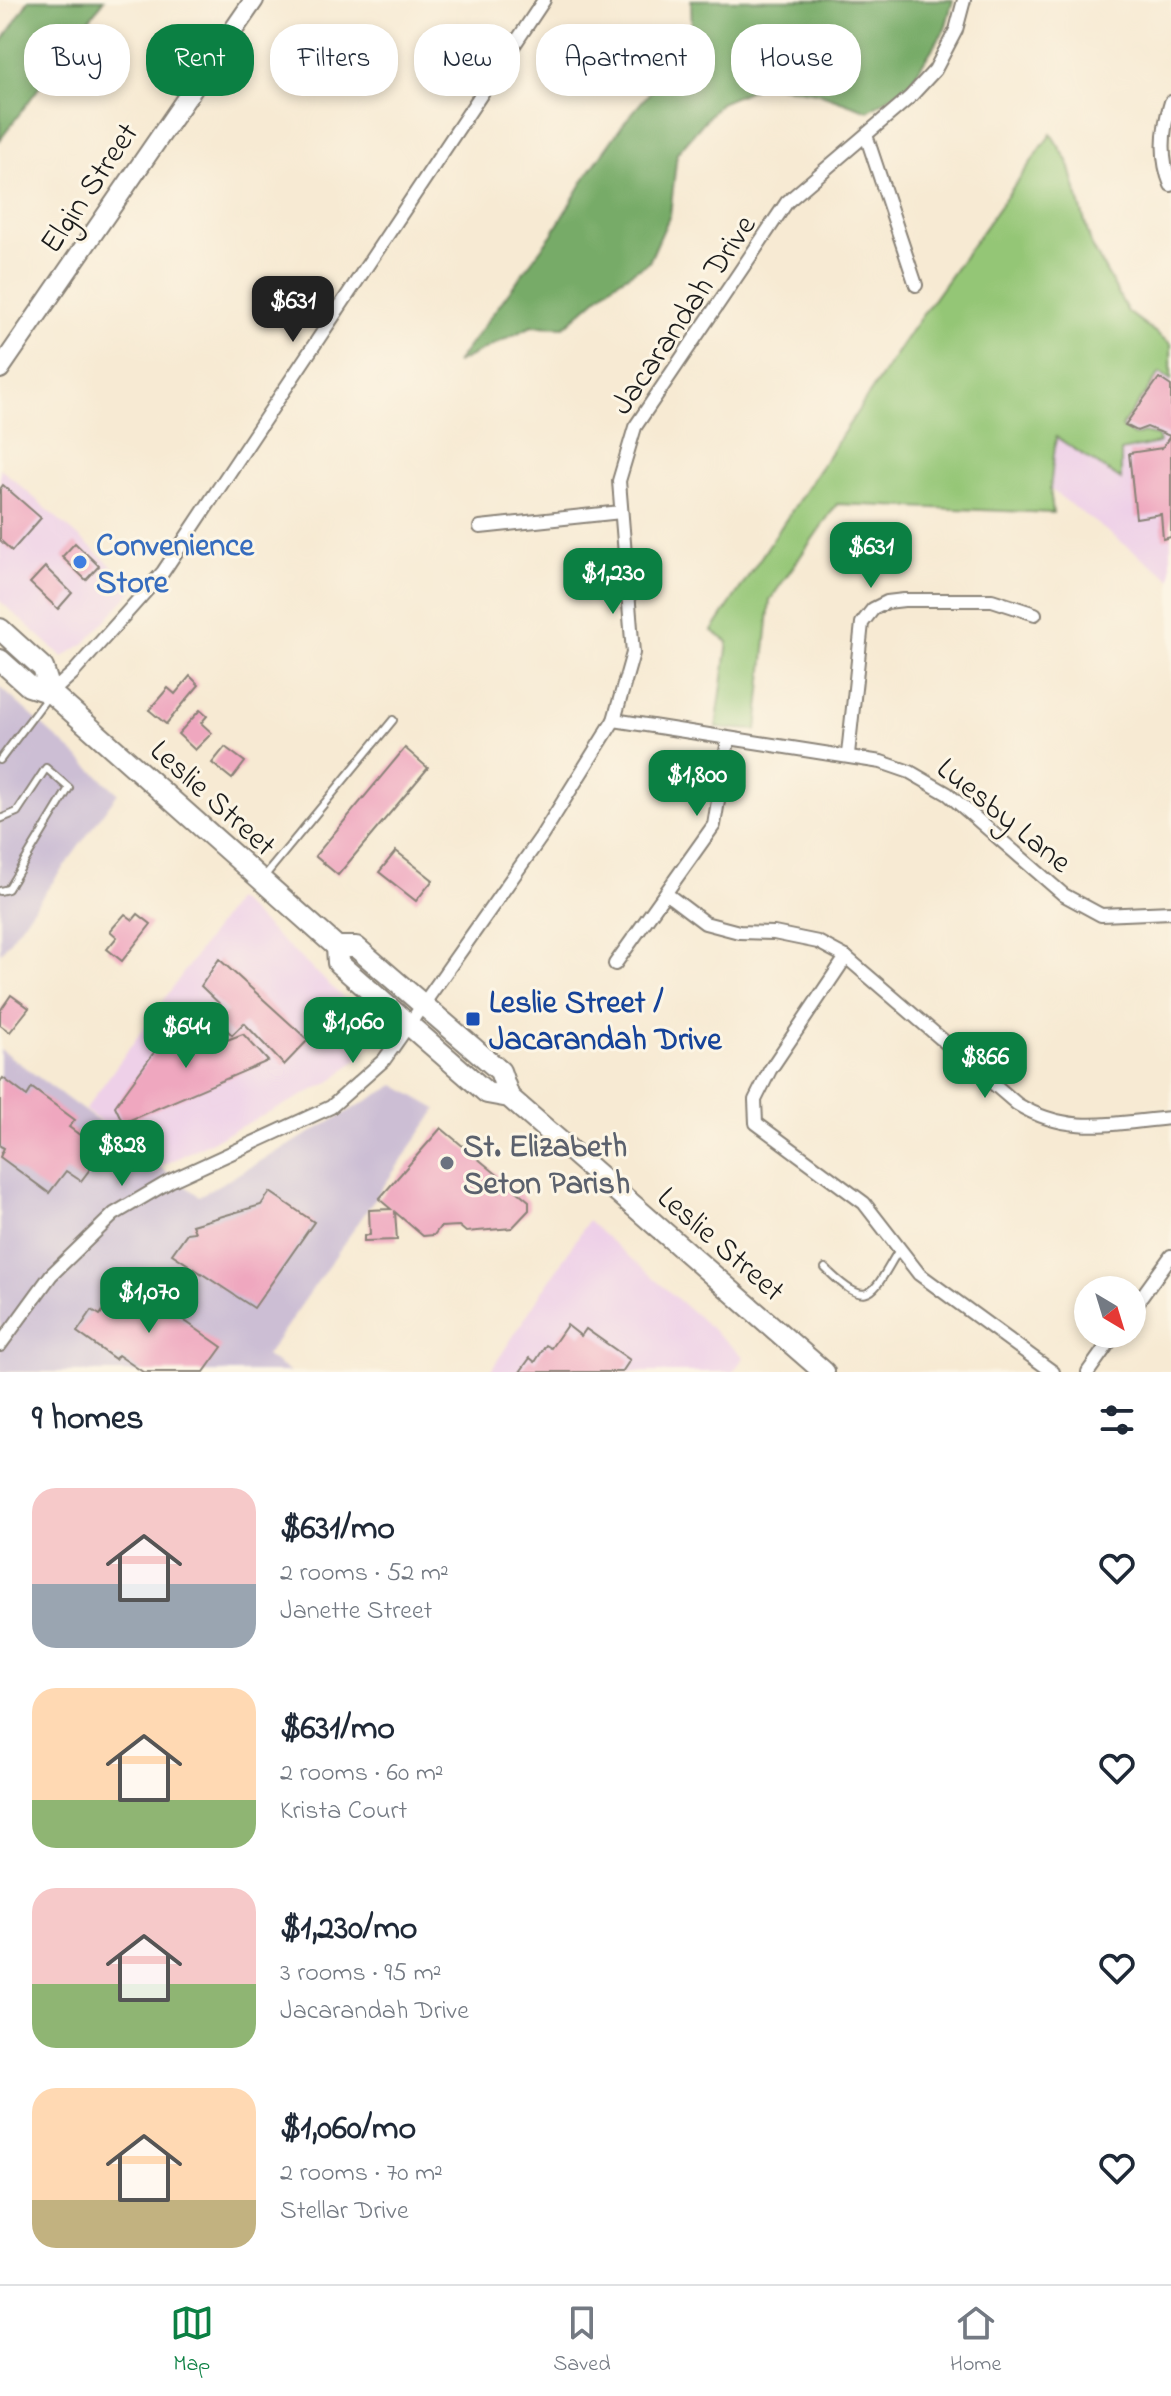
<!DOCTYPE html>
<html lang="en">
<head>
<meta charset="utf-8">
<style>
  body { margin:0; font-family:"Indie Flower",sans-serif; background:#f2f2f3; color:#1f2937; height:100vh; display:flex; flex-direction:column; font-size:30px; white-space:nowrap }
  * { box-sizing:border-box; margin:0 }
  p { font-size:26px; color:#747a83 }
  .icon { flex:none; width:44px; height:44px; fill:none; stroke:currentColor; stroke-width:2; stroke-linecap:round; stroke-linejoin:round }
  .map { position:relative; height:1372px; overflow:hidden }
  .panel { display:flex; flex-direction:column; background:#fff; flex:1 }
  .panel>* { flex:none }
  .top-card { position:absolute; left:24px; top:24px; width:1124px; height:72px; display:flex; gap:16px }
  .needle { width:52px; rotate:142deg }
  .fabs { position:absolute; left:1074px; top:1276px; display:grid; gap:16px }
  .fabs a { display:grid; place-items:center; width:72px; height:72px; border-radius:50%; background:#fff; box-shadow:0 4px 12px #0003; font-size:40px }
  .price { position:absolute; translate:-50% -68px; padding:0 18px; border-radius:16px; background:#0b8043; color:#fff; font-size:26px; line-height:52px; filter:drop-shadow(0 2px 4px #0008) }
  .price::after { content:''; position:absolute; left:50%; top:48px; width:24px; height:18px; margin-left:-12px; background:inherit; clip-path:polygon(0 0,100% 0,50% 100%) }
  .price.on { background:#222; color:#fff }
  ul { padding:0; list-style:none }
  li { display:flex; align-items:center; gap:24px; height:200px; padding:0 32px }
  li span { display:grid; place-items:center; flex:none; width:224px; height:160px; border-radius:24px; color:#555 }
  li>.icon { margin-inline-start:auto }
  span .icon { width:96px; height:96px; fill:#fffc; stroke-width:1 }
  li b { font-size:34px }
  h2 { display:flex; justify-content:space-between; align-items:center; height:96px; padding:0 32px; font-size:34px }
  .chip { padding:0 28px; border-radius:32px; background:#fff; box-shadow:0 4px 12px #0003; font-size:28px; line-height:72px }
  .chip.on { background:#0b8043; color:#fff }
  .tabs { display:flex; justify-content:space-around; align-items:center; height:112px; border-top:2px solid #e0e1e3; background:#fff; font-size:22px; color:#747a83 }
  .tabs a { display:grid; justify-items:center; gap:4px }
  .tabs .on { color:#0b8043 }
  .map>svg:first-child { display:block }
  .built { fill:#eed0e8 }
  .industrial { fill:#ccbed4 }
  .green { fill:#94c676; stroke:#587149; stroke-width:2 }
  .forest { fill:#77ab67; stroke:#4a6442; stroke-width:2 }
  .building { fill:#efa7bf }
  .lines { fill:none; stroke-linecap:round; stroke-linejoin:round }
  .lane-casing { stroke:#8a8378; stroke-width:10 }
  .street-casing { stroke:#8a8378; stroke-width:16 }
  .secondary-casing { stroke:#8a8378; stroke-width:22 }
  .primary-casing { stroke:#8a8378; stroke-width:24 }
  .lane { stroke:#fff; stroke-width:6 }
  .street { stroke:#fff; stroke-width:12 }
  .secondary { stroke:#fff; stroke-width:18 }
  .primary { stroke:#fff; stroke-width:20 }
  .shop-dot { fill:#3f7fe0; stroke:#fcf5e5; stroke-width:3 }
  .transit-dot { fill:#1a4fb4; stroke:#fcf5e5; stroke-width:3 }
  .worship-dot { fill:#6b7280; stroke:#fcf5e5; stroke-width:3 }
  .labels { text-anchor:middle; stroke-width:6; stroke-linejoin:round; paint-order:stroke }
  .street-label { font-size:32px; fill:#1c1c1c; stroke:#fcf5e5 }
  .shop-label { font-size:32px; font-weight:bold; fill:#366cbe; stroke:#fcf5e5; text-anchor:start }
  .transit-label { font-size:32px; font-weight:bold; fill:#164399; stroke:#fcf5e5; text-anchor:start }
  .worship-label { font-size:32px; font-weight:bold; fill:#5b616d; stroke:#fcf5e5; text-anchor:start }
</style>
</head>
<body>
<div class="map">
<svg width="1171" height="1372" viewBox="0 0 1171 1372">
  <rect width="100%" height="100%" fill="#fcf5e5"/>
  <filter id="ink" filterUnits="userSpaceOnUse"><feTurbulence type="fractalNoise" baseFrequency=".0125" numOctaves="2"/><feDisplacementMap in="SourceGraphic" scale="16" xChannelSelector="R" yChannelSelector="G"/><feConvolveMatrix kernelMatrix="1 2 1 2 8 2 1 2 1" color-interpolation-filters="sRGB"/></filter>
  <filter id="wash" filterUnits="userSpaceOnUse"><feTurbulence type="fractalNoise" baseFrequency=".006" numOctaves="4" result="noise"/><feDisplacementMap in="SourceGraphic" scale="32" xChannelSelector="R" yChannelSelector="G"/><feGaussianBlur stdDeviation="1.8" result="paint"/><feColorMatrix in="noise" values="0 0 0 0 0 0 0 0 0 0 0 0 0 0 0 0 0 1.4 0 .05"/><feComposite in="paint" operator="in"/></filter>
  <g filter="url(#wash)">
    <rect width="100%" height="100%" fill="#f7ead3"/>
    <g class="built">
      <path d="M1171,344V579L1050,489L1061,393Z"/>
      <path d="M0,468L136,587L85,643L63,657L0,601Z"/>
      <path d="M236,899L358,1011L378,1018L376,1032L361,1056L330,1082L160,1167L85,1110Z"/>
      <path d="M588,1221L744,1357L733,1372H490Z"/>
    </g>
    <g class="industrial">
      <path d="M0,687L118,793L0,954Z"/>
      <path d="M0,1049L199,1196L395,1085L437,1109L266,1356L290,1372H0Z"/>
    </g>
    <path class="green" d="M1051,134L1068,161L1091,244L1128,312L1171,344V380L1160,373L1121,427L1134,436L1144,433L1158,436L1159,443L1121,451V480L1056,437L1050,489L1053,513L837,504L770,600L757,730L716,728L728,642L712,631L911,331Z"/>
    <g class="forest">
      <path d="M29,0H104L0,140V45Z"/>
      <path d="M691,0H953L945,29L909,85L868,111L816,92L765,84L720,103L677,153L670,215L649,262L613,284L564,327L532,326L456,363L552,234L587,175L627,119L692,43Z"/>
    </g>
    <g id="blocks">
      <g class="building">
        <path d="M1159,378L1171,386V537L1163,539L1161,514L1136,518L1129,453L1162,448L1170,436L1147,427L1137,431L1125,425Z"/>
        <path d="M3,485L41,518L12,551L0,540V489Z"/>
        <path d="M75,543L99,566L86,580L62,557Z"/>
        <path d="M45,567L72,593L58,609L30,583Z"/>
        <path d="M190,676L199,685L166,724L149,710L168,688L175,694Z"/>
        <path d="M200,710L207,716L201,723L212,733L195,750L178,734Z"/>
        <path d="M225,747L245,762L232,779L212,763Z"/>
        <path d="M405,748L428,768L338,875L315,856Z"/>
        <path d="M396,851L433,880L416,901L379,872Z"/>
        <path d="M125,914L133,920L138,914L151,924L122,961L107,949L117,937L110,931Z"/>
        <path d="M219,959L308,1040L284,1065L244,1023L232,1035L218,1021L227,1011L201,986Z"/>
        <path d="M11,995L29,1008L10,1032L0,1025V1011Z"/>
        <path d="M201,1025L211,1046L243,1034L268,1061L123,1123L115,1106L163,1040Z"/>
        <path d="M3,1078L27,1096L32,1088L75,1120L69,1127L103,1152L81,1181L66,1171L49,1193L0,1157L4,1148L0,1146V1082Z"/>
        <path d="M441,1128L529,1201V1210L512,1228L466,1232L459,1226L440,1227L434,1235L423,1236L395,1212L397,1240L364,1241V1236L370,1235L369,1210L391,1209L379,1199Z"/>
        <path d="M270,1192L314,1222L254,1308L172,1254L187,1233L195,1232L192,1225L261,1205Z"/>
        <path d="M137,1279L159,1294L155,1300L222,1347L204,1372H143L118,1355L115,1359L77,1332L92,1310L100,1315L115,1294L123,1300Z"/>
        <path d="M567,1325L581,1336L586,1329L630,1360L622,1372H520L530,1358L535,1362L546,1345L551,1348Z"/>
      </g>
    </g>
  </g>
  <g filter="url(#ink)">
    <use href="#blocks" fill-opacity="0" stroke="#8a8378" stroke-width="2"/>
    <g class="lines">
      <g class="lane-casing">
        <g id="lane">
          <path d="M0,760L49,695"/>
          <path d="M0,819L17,812L46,768L69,788L8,889L0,891"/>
          <path d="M263,878L393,720"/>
          <path d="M825,1268C871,1314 872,1293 900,1248"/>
        </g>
      </g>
      <g class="street-casing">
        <g id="street">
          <path d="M1171,102C1162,130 1160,158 1171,185"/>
          <path d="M866,135L916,285"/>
          <path d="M480,527L621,512"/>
          <path d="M51,693L73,673L163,572L544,0"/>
          <path d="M614,720L881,762L910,772L948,794L1064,895L1101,915L1171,912"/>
          <path d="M848,754L862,623L873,609L887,602L904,600H992L1035,614"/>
          <path d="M668,895L705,923L739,932L774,933L818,942L846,957L1017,1104C1069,1136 1113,1123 1171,1118"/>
          <path d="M846,957L770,1070L755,1100L756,1123L864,1203L919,1274L1053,1372"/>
          <path d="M615,964L714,825L728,740"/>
          <path d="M1132,1310L1171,1256"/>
          <path d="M0,1345L51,1275L114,1214L170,1181L331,1107L384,1060L541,837L614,720L633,653L619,481L635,427L787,202L910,97L935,70L956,30L964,0"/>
          <path d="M1088,1372L1115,1334"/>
        </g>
      </g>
      <g class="secondary-casing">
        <path id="secondary" d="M0,369L254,0"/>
      </g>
      <g class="primary-casing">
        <g id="primary">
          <path d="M0,629L43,668L51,693"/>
          <path d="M0,660L29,686L51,693L337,947H356L500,1071L509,1097"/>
          <path d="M337,947L338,963L487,1093L509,1097L824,1372"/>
        </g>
      </g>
      <use href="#lane" class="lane"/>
      <use href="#street" class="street"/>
      <use href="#secondary" class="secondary"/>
      <use href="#primary" class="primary"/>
    </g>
  </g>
  <circle class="shop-dot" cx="80" cy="562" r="8"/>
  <rect class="transit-dot" x="465" y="1011" width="16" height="16" rx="4"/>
  <circle class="worship-dot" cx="447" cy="1163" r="8"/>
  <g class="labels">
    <g class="street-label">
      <text transform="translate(88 187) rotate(-56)" y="11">Elgin Street</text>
      <text transform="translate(682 314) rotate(-56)" y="11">Jacarandah Drive</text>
      <text transform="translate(214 797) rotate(42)" y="11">Leslie Street</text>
      <text transform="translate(1005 814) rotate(39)" y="11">Luesby Lane</text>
      <text transform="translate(722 1243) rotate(41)" y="11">Leslie Street</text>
    </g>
    <g class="shop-label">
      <text x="96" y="555">Convenience<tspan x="96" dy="37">Store</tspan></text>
    </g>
    <g class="transit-label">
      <text x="489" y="1012">Leslie Street /<tspan x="489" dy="37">Jacarandah Drive</tspan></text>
    </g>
    <g class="worship-label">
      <text x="463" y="1156">St. Elizabeth<tspan x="463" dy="37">Seton Parish</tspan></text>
    </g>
  </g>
</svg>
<div class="fabs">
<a><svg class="needle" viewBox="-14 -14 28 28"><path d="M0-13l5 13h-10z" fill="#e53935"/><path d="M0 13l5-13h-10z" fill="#747a83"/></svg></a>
</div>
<b class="price on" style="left:293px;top:344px">$631</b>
<b class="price" style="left:871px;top:590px">$631</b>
<b class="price" style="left:613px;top:616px">$1,230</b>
<b class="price" style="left:697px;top:818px">$1,800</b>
<b class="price" style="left:353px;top:1065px">$1,060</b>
<b class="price" style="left:186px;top:1070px">$644</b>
<b class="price" style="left:985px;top:1100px">$866</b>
<b class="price" style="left:122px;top:1188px">$828</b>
<b class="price" style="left:149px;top:1335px">$1,070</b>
<div class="top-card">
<a class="chip">Buy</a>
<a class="chip on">Rent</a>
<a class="chip">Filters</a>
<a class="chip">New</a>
<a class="chip">Apartment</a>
<a class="chip">House</a>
</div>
</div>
<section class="panel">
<h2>9 homes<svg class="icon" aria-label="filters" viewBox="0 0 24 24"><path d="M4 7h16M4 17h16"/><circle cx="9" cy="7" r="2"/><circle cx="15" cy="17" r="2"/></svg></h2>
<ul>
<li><span style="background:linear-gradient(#f6c9c9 60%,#9aa5b1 0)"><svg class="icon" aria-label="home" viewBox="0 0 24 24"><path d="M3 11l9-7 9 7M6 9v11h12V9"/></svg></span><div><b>$631/mo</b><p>2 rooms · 52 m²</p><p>Janette Street</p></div><svg class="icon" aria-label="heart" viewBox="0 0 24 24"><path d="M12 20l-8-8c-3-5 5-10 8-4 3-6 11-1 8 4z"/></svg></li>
<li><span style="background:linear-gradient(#ffd9b3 70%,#8fb573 0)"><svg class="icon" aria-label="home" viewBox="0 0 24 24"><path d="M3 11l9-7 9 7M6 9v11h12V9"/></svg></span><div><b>$631/mo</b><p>2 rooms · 60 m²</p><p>Krista Court</p></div><svg class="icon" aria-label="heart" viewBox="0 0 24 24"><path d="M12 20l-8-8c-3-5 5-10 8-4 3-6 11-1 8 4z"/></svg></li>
<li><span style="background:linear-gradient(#f6c9c9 60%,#8fb573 0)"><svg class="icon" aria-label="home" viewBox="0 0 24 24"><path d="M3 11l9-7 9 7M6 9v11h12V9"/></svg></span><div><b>$1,230/mo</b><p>3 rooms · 95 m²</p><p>Jacarandah Drive</p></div><svg class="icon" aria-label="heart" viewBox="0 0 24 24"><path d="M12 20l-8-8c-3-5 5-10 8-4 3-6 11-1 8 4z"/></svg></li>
<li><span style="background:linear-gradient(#ffd9b3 70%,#c2b280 0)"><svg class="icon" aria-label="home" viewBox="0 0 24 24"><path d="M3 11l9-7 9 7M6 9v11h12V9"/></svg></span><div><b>$1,060/mo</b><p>2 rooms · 70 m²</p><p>Stellar Drive</p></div><svg class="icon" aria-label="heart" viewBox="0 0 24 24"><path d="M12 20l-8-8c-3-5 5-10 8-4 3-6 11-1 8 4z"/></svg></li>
</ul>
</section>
<nav class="tabs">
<a class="on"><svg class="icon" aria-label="map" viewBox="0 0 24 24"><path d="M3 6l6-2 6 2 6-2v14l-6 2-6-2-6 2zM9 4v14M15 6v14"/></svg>Map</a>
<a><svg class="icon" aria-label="saved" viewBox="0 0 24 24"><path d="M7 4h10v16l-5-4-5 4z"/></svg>Saved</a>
<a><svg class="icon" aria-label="home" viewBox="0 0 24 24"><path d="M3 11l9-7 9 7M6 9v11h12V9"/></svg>Home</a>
</nav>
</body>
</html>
